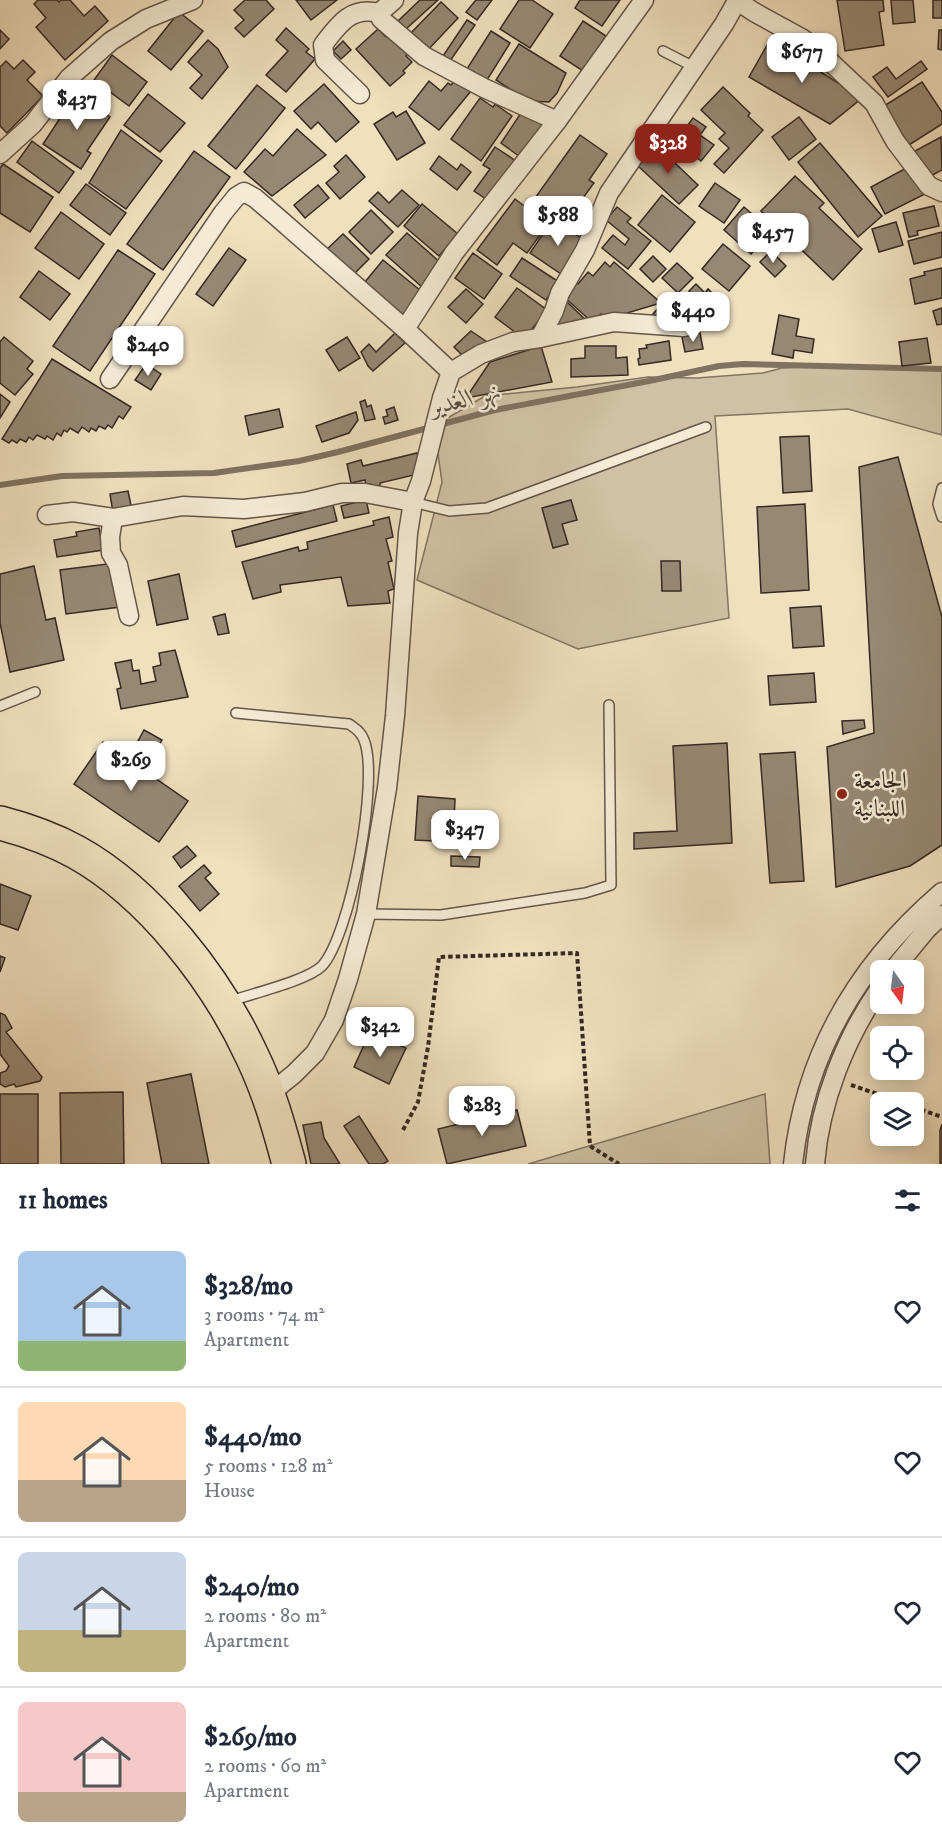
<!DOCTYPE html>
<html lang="en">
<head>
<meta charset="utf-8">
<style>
  body { margin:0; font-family:"IM FELL DW Pica",Amiri,serif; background:#f6f6f7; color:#1f2937; height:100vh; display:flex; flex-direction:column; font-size:22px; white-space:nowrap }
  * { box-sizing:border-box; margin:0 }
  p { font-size:20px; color:#747a83 }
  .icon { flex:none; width:33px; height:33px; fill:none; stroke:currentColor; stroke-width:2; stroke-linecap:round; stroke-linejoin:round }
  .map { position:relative; height:1164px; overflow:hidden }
  .details { display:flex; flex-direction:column; background:#fff; flex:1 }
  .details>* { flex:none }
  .needle { width:39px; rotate:166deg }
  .buttons { position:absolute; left:870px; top:960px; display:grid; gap:12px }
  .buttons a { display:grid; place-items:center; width:54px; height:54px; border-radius:9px; background:#fff; box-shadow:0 3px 15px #0003; font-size:30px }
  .price { position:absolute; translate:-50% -51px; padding:0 14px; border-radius:12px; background:#fff; color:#222; font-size:20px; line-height:39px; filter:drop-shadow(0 2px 3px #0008) }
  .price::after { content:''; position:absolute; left:50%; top:36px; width:18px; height:14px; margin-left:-9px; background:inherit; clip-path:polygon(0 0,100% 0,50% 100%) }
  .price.selected { background:#8f2418; color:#fff }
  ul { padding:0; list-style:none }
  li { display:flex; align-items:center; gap:18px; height:150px; padding:0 18px }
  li+li { border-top:2px solid #e0e1e3 }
  li span { display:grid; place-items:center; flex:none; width:168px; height:120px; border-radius:9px; color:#555 }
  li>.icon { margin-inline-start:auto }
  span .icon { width:72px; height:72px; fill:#fffc; stroke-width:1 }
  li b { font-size:26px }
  h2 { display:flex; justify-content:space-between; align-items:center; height:72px; padding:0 18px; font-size:26px }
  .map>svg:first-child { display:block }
  .green { fill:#d0c1a4; stroke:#837464; stroke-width:1.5 }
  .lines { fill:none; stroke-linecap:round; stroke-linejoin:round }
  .stream { stroke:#807160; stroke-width:6 }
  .building { fill:#978874; stroke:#362823; stroke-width:1.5 }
  .lane-casing { stroke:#64564a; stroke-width:12 }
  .street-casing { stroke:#64564a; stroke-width:21 }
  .highway-casing { stroke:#362823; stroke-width:36 }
  .path { stroke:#362823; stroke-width:4; stroke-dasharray:4.5 3; stroke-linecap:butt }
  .lane { stroke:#f5ebd5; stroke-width:9 }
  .street { stroke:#f5ebd5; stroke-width:18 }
  .highway { stroke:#f0e0be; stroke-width:33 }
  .poi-dot { fill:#8f2418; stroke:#f5ebd5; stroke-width:2 }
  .labels { text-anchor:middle; stroke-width:5; stroke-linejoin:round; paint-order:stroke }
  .poi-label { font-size:24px; fill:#362823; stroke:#f5ebd5; text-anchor:start }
  .water-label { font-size:26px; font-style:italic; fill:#5b4c42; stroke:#f5ebd5 }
</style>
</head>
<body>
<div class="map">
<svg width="942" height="1164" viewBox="0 0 942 1164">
  <rect width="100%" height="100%" fill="#f0e0be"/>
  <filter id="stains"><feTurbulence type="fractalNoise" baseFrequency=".00333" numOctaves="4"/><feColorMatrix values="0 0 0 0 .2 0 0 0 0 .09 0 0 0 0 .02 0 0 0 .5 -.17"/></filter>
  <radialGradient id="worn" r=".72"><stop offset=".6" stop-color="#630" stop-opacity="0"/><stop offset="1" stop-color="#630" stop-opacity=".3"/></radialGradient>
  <g class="green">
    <path d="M802,367L942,368V435L848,409L715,416L729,618L578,649L417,580L442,482L434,426L485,396L577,387L648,377L697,378L763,373L782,368Z"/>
    <path d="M765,1094L770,1164H528Z"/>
  </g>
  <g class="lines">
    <path class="stream" d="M0,485L62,476L214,473L299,461L338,452L495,410L649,381L719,366L743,364L942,369"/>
  </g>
  <g class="building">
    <path d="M38,0H57L59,2L61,0H70L84,16L95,6L108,21L65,60L36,27L46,18L34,4Z"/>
    <path d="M245,0H266L274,9L244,37L235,28L244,20L234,10Z"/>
    <path d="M296,0H337L311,20Z"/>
    <path d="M420,0H438L406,29L398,21Z"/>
    <path d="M476,0H492L477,20L466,12Z"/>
    <path d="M519,0H532L553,14L530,48L500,29Z"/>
    <path d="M580,0H620L602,26L575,8Z"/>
    <path d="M837,0H883L884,11L879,12L884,45L845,51Z"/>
    <path d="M891,0H913L915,22L893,24Z"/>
    <rect x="933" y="0" width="9" height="18"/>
    <path d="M441,2L458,18L426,52L409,35Z"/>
    <path d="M179,12L203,31L171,70L148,51Z"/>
    <path d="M467,20L475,25L450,61L443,56Z"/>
    <path d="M583,21L606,36L583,71L560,56Z"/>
    <path d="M286,28L309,49L306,52L315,59L286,92L266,75L288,51L276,40Z"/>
    <path d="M378,29L386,37L390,33L408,53L406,56L412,62L403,71L405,73L390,86L356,49Z"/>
    <path d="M0,30L9,39L0,49Z"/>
    <path d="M939,30H942V50L938,49Z"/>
    <path d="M491,31L510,43L484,85L465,72Z"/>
    <path d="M208,40L218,49L228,67L202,99L190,88L202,75L188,62Z"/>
    <path d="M770,40L862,98L830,124L749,77Z"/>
    <path d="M343,41L351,50L341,59L333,51Z"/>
    <path d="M519,44L566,73L557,93L549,102L529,101L496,80Z"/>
    <path d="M112,55L147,82L129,106L94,80Z"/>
    <path d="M23,60L35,72L27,80L43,96L7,133L0,126V67L6,61L14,69Z"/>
    <path d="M921,61L927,69L888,97L873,77L887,67L896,79Z"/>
    <path d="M456,79L471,91L439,130L409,107L429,81L441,91L448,83L451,85Z"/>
    <path d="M922,82L942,112V124L909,145L884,106Z"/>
    <path d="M324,84L359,122L336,142L318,122L311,129L294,111Z"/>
    <path d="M257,85L285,108L236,169L208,146Z"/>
    <path d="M723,87L750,113L748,116L763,130L724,173L714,164L729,148L719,139L725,133L701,110Z"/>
    <path d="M76,94L110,117L87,151L91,153L81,169L43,144Z"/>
    <path d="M148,94L185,123L160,152L124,125Z"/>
    <path d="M480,98L493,107L495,104L512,116L481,161L451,139Z"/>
    <path d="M523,110L548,122L523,159L501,143Z"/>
    <path d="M406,111L425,143L397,160L374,124L393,112L396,117Z"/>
    <path d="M799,117L816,139L789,160L772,137Z"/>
    <path d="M693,118L706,127L700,135L714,145L701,161L676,141Z"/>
    <path d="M297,129L326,155L272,196L244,172L265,149L273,156Z"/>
    <path d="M121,130L162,161L126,209L89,183Z"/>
    <path d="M580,135L607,154L589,180L594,183L577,206L573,204L563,218L535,198Z"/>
    <path d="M941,137L942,170L927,178L913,152Z"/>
    <path d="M32,141L74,172L59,193L17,162Z"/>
    <path d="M820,143L882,216L858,237L798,162Z"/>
    <path d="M657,146L698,185L679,204L638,166Z"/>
    <path d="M495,147L519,163L492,203L474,191L490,169L483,165Z"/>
    <path d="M194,151L230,177L163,270L127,244Z"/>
    <path d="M346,155L365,177L340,199L326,183L339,172L334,166Z"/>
    <path d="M439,156L457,170L461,164L471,172L457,190L430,169Z"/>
    <path d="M3,164L53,197L30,232L0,213V168Z"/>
    <path d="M910,166L925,194L885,214L871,187Z"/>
    <path d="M795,176L824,203L819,208L862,249L833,280L761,211Z"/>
    <path d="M715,183L740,200L724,223L699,206Z"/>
    <path d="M86,184L126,213L110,235L70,205Z"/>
    <path d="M318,185L329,198L305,218L294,205Z"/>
    <path d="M402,190L419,205L398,227L369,201L378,192L389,203Z"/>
    <path d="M662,195L695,222L670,252L638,225Z"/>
    <path d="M515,199L548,224L527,253L513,243L497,265L477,250Z"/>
    <path d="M422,204L458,234L439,256L404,226Z"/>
    <path d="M934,206L939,226L917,231L918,235L909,237L903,213Z"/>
    <path d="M617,207L631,218L627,222L651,241L628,269L602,248L613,235L625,245L629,239L606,220Z"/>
    <path d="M744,207L777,236L766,249L761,243L751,254L724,230Z"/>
    <path d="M371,210L393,232L371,254L349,232Z"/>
    <path d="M61,212L104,244L79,279L35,248Z"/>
    <path d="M553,219L584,240L564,276L530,253Z"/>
    <path d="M896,222L903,245L879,252L872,229Z"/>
    <path d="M942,232V257L914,264L908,241Z"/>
    <path d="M407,233L442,264L422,287L386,255Z"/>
    <path d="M343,234L369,259L350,278L324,252Z"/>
    <path d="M723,244L750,266L729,291L702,269Z"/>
    <path d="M229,248L246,260L213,306L196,294Z"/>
    <path d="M118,250L155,274L90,371L53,346Z"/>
    <path d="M771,251L786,266L775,277L760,262Z"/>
    <path d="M473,253L502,274L484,299L455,278Z"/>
    <path d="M653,256L666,269L653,282L640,269Z"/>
    <path d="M522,258L559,282L546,300L510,276Z"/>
    <path d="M383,260L426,295L402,323L360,288Z"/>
    <path d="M605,262L610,267L614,262L661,303L607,319L601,314L593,323L563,296L575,282L578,284L588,272L593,276Z"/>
    <path d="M677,263L693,278L678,293L662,278Z"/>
    <path d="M942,268V298L915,304L910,279L925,275L924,272Z"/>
    <path d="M39,271L70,294L50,320L20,297Z"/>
    <path d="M696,284L705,293L708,289L720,301L694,326L682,314L697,300L689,291Z"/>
    <path d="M517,288L547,310L524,339L495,317Z"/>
    <path d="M466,289L483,304L466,323L448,307Z"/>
    <path d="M667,298L681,310L673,320L664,324L653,314Z"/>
    <path d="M566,301L590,324L550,329Z"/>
    <path d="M942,308V324L937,325L933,311Z"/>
    <path d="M779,315L799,319L796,336L814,339L812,353L794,350L793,358L772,354Z"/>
    <path d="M471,331L490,344L466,359L454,347Z"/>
    <path d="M395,333L405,343L373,371L368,366L361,352L369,344L376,352Z"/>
    <path d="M700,333L703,349L685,352L682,337Z"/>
    <path d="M4,337L33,361L27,369L33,374L15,395L0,383V342Z"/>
    <path d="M347,337L360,358L339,371L326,350Z"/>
    <path d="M927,338L931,363L902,366L899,342Z"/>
    <path d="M669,341L671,360L639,365L638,359L640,358L639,349L647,348L646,345Z"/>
    <path d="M541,346L552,382L466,398L490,362Z"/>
    <path d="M585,346H616V358L627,357L628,375L571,377V359L585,358Z"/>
    <path d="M52,359L131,407L123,419L119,416L112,428L108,425L105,429L99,426L96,431L91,428L89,432L82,427L78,433L70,428L67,432L64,430L61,436L57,433L53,440L47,436L45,439L37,435L33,440L29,437L26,442L20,439L17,443L12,440L9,443L2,439Z"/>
    <path d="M146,364L161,374L151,390L135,380Z"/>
    <path d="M0,394L10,402L0,418Z"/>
    <path d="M365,400L367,407L371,405L375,419L365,421L360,402Z"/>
    <path d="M394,407L398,420L385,424L383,417L388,416L386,410Z"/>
    <path d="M279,409L283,427L249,435L245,416Z"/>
    <path d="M356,412L358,420L349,433L322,442L316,426Z"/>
    <path d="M809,436L812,491L783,493L780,437Z"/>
    <path d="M417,453L422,473L380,483V487L371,489L370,484L366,485L365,480L351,483L347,464L361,460L363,466Z"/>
    <path d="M898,457L942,617V845L910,866L836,887L827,747L874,733L859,467Z"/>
    <path d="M128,491L132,510L113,513L110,494Z"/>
    <path d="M366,500L369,513L344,518L341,506Z"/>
    <path d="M571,500L577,520L562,524L568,544L553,548L542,508Z"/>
    <path d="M805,504L809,590L761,593L757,507Z"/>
    <path d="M333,505L337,521L236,547L232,531Z"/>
    <path d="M389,517L393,537L386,539L392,561L388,562L394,589L388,591L390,603L348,606L341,577L280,585L281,592L253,599L242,562L298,547L299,551L308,549L307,542L374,525L373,521Z"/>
    <path d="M99,528L103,550L57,557L54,540L77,536L76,532Z"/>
    <path d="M661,561H680L681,591H662Z"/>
    <path d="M115,563L120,607L66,614L60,570Z"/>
    <path d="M34,566L46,620L55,618L64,660L10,672L0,623V574Z"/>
    <path d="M179,574L188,619L157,625L148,581Z"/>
    <path d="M821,606L824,646L793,648L790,608Z"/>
    <path d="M225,614L229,633L218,635L213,617Z"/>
    <path d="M175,650L188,697L121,709L117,689L121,688L115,663L131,660L133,671L139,670L141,684L156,681L153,667L161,665L159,653Z"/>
    <path d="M814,673L816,702L770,705L768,676Z"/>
    <path d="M864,720L865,728L843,734L842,721Z"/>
    <path d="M144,730L162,740L155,751L138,741Z"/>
    <path d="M103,742L188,801L159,842L74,784Z"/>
    <path d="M727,743L732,843L634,849V833L677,831L673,746Z"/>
    <path d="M795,752L804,881L770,883L760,754Z"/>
    <path d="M418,796L455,799L453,842L415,840Z"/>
    <path d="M187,846L196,856L181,868L173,857Z"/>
    <path d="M451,856L480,857L479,867L451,866Z"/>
    <path d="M204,865L211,873L205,878L219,894L200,911L179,886Z"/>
    <path d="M0,884L31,896L18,930L0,924Z"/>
    <path d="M0,956L5,958L0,972Z"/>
    <path d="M0,1013L5,1015L12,1028L6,1032L42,1077L40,1081L16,1087L14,1084L5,1087L0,1084V1073L6,1071L9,1066L0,1054Z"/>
    <path d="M370,1032L406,1048L389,1084L354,1067Z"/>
    <path d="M191,1074L209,1164H162L147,1083Z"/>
    <path d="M123,1092L124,1164H61L60,1093Z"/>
    <rect x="0" y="1094" width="38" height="70"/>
    <path d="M517,1110L526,1146L447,1164L438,1129Z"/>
    <path d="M359,1116L388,1161L383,1164H369L344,1126Z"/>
    <path d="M321,1122L324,1138L340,1164H311L303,1125Z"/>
    <path d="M942,1124V1164H940V1130Z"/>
  </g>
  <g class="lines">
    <g class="lane-casing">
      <g id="lane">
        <path d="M663,51L694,67"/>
        <path d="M942,488L938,504L942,517"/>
        <path d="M413,502L449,511L487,508L706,427"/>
        <path d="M0,706L35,692"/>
        <path d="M366,914L441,915L585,893L611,885L609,705"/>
        <path d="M228,1002C250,994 307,981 322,966C350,936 380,779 364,740C361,732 356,729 349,724L236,713"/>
      </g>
    </g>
    <g class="street-casing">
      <g id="street">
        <path d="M394,0L379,13L381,19L424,56L484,88L557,121"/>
        <path d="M736,0L754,12L803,39L824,56L874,103L895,141L929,186L942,192"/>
        <path d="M360,94L325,60L323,45C339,24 351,6 379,13"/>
        <path d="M0,154L33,124L69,78L111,41L146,19L193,0"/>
        <path d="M540,338L554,311L560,293L585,250L609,193L724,24L737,1"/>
        <path d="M451,372L405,329L454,253L557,121L644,0"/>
        <path d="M110,379L223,213L236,197L244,192L255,198L276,216L405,329"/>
        <path d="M47,515L73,512L113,518L183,506L244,509L305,502L342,493H365L413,502"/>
        <path d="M113,518L110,537L111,553L118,565L129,616"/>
        <path d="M893,970L927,929L942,915"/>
        <path d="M268,1095L294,1074L315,1053L334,1020L348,979L366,914L387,788L395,716L408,533L413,502L421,481L442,398L451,372L481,354L513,342L540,338L614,322L684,327"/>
        <path d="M793,1164C805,1052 858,964 942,892"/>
        <path d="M815,1164C820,1102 845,1039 880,988"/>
      </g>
    </g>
    <g class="highway-casing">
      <path id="highway" d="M0,823C27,830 52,839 76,852C150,893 217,980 252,1056C269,1091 279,1127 289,1164"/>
    </g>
    <g class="path">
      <path d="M851,1085L901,1102"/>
      <path d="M914,1107L942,1117"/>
      <path d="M403,1130L418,1102L428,1047L439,957L577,953L590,1146L619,1164"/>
    </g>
    <use href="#lane" class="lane"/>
    <use href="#street" class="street"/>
    <use href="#highway" class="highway"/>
  </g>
  <circle class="poi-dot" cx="842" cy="794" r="6"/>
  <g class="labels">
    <g class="poi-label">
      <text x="854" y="788">الجامعة<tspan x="854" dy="28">اللبنانية</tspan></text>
    </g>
    <g class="water-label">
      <text transform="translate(465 398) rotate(-14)" y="9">نهر الغدير</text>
    </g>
  </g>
  <rect width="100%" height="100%" filter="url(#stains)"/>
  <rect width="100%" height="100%" fill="url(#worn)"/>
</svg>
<div class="buttons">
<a><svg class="needle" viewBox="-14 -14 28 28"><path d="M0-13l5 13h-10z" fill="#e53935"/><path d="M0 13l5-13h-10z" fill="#747a83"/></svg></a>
<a><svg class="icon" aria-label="locate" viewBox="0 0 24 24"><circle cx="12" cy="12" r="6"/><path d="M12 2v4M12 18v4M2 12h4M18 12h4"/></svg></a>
<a><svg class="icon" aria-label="layers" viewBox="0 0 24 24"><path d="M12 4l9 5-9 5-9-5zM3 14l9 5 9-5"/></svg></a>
</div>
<b class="price" style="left:802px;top:84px">$677</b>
<b class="price" style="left:77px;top:131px">$437</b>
<b class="price selected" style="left:668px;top:175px">$328</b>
<b class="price" style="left:558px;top:247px">$588</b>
<b class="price" style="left:773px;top:264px">$457</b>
<b class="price" style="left:693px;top:343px">$440</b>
<b class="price" style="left:148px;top:377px">$240</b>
<b class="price" style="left:131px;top:792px">$269</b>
<b class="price" style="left:465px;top:861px">$347</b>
<b class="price" style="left:380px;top:1058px">$342</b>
<b class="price" style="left:482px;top:1137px">$283</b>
</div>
<section class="details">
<h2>11 homes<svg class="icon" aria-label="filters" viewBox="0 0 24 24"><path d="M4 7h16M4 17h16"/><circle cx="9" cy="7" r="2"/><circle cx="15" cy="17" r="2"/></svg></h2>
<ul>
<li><span style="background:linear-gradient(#a9c7e8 75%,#8fb573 0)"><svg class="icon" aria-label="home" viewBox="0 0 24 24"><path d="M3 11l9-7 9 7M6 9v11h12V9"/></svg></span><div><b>$328/mo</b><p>3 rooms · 74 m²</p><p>Apartment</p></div><svg class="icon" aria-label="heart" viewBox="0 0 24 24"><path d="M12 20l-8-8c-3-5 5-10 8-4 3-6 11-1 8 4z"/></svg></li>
<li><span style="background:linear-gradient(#ffd9b3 65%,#b9a48a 0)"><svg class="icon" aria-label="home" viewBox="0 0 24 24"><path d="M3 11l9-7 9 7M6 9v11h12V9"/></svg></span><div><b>$440/mo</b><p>5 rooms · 128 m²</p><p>House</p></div><svg class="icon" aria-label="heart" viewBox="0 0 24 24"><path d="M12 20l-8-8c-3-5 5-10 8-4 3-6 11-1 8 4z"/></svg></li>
<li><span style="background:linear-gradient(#c9d6e8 65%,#c2b280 0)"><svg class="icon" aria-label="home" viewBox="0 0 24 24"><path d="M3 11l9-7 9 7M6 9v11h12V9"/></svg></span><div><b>$240/mo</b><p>2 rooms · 80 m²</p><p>Apartment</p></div><svg class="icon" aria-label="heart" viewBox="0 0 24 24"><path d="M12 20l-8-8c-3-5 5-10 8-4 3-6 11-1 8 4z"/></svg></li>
<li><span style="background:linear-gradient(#f6c9c9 75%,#b9a48a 0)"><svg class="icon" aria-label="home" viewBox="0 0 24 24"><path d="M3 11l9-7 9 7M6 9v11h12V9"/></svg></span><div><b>$269/mo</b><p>2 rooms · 60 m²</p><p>Apartment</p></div><svg class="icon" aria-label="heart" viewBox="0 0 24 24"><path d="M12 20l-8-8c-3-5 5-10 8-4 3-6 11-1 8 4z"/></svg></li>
</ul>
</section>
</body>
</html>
